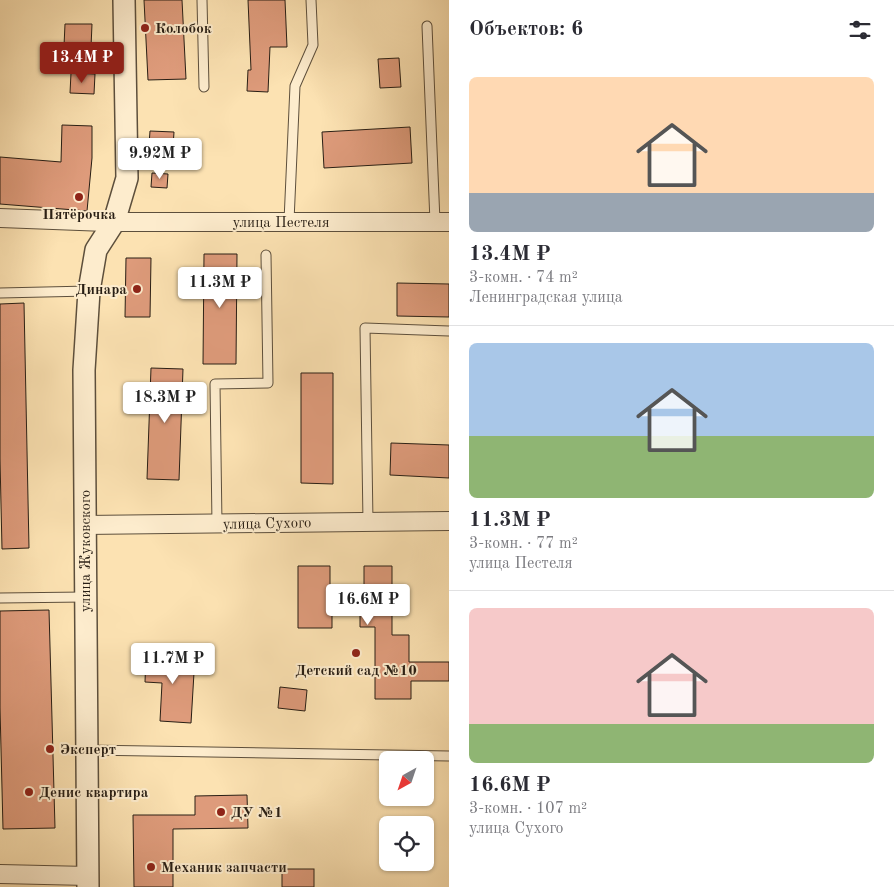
<!DOCTYPE html>
<html lang="ru">
<head>
<meta charset="utf-8">
<style>
  body { margin:0; font-family:"Old Standard TT",serif; background:#f7f7f7; color:#2b2b33; height:100vh; display:flex; flex-direction:column; font-size:19px; white-space:nowrap }
  * { box-sizing:border-box; margin:0 }
  p { font-size:16px; color:#7c7c81 }
  .icon { flex:none; width:28px; height:28px; fill:none; stroke:currentColor; stroke-width:2; stroke-linecap:round; stroke-linejoin:round }
  .map { position:relative; flex:1; overflow:hidden }
  .panel { display:flex; flex-direction:column; background:#fff; width:445px }
  .panel>* { flex:none }
  .needle { width:32px; rotate:220deg }
  .controls { position:absolute; left:379px; top:751px; display:grid; gap:10px }
  .controls a { display:grid; place-items:center; width:55px; height:55px; border-radius:8px; background:#fff; box-shadow:0 1px 4px #0004; font-size:25px }
  .price { position:absolute; translate:-50% -42px; padding:0 11px; border-radius:5px; background:#fff; color:#222; font-size:16px; line-height:32px; filter:drop-shadow(0 1px 2px #0008) }
  .price::after { content:''; position:absolute; left:50%; top:30px; width:15px; height:11px; margin-left:-8px; background:inherit; clip-path:polygon(0 0,100% 0,50% 100%) }
  .price.active { background:#8f2418; color:#fff }
  ul { padding:0; list-style:none }
  li { display:grid; align-content:center; gap:10px; height:265px; padding:0 20px }
  li+li { border-top:1px solid #e1e1e2 }
  li span { display:grid; place-items:center; height:155px; border-radius:8px; color:#555 }
  li>.icon { margin-inline-start:auto }
  span .icon { width:90px; height:90px; fill:#fffc; stroke-width:1 }
  li b { font-size:21px }
  h2 { display:flex; justify-content:space-between; align-items:center; height:60px; padding:0 20px; font-size:21px }
  main { display:flex; flex:1; min-height:0 }
  .map>svg:first-child { display:block }
  .building { fill:#de9b7b; stroke:#281e14 }
  .lines { fill:none; stroke-linecap:round; stroke-linejoin:round }
  .service-casing { stroke:#5d4f3c; stroke-width:11 }
  .minor-casing { stroke:#5d4f3c; stroke-width:20 }
  .tertiary-casing { stroke:#5d4f3c; stroke-width:24 }
  .service { stroke:#fdeccd; stroke-width:9 }
  .minor { stroke:#fdeccd; stroke-width:18 }
  .tertiary { stroke:#fdeccd; stroke-width:21 }
  .poi-dot { fill:#8f2418; stroke:#fdeccd; stroke-width:2 }
  .labels { text-anchor:middle; stroke-width:4; stroke-linejoin:round; paint-order:stroke }
  .poi-label { font-size:15px; font-weight:bold; fill:#281e14; stroke:#fdeccd; text-anchor:start }
  .street-label { font-size:15px; fill:#281e14; stroke:#fdeccd }
</style>
</head>
<body>
<main>
<div class="map">
<svg width="449" height="887" viewBox="0 0 449 887">
  <rect width="100%" height="100%" fill="#fce2b2"/>
  <filter id="stains"><feTurbulence type="fractalNoise" baseFrequency=".004" numOctaves="4"/><feColorMatrix values="0 0 0 0 .2 0 0 0 0 .09 0 0 0 0 .02 0 0 0 .5 -.17"/></filter>
  <radialGradient id="worn" r=".72"><stop offset=".6" stop-color="#630" stop-opacity="0"/><stop offset="1" stop-color="#630" stop-opacity=".3"/></radialGradient>
  <g class="building">
    <path d="M144,0H182L186,79L148,80Z"/>
    <path d="M248,0H285L287,47H270L268,92L247,91L248,70H251Z"/>
    <path d="M65,24H92L91,47L64,46Z"/>
    <path d="M399,58L401,87L380,88L378,59Z"/>
    <path d="M71,73L95,74L94,94L70,93Z"/>
    <path d="M62,125L92,126V158L87,211L0,204V157L61,162Z"/>
    <path d="M410,127L412,163L324,168L322,132Z"/>
    <path d="M150,131L174,132L173,147L149,145Z"/>
    <path d="M152,173L168,174L167,188L151,187Z"/>
    <path d="M204,254H237L236,364H203Z"/>
    <path d="M126,258H151L150,317H125Z"/>
    <path d="M397,283L449,284V317L397,316Z"/>
    <path d="M24,303L29,548L2,549L0,459V304Z"/>
    <path d="M151,368L183,369L179,480L147,479Z"/>
    <path d="M301,373H333V484L301,483Z"/>
    <path d="M391,443L449,445V478L390,475Z"/>
    <path d="M298,566H330V585L364,586V566H392V635H409V662H449V681H411V699H375V627H360V600H332V628H298Z"/>
    <path d="M49,610L55,828L3,829L0,708V611Z"/>
    <path d="M146,654L195,656L191,723L160,721L162,683L145,682Z"/>
    <path d="M280,687L307,690L305,711L278,708Z"/>
    <path d="M247,795L248,828L173,829V887H134L133,815H195V796Z"/>
    <rect x="282" y="869" width="32" height="18"/>
  </g>
  <g class="lines">
    <g class="service-casing">
      <g id="service">
        <path d="M202,0L204,87"/>
        <path d="M427,26L435,222"/>
        <path d="M289,221L295,86L313,45L311,0"/>
        <path d="M0,293L89,291"/>
        <path d="M368,522L365,328L449,331"/>
        <path d="M217,524L215,384L268,383L266,255"/>
        <path d="M0,598L85,597"/>
        <path d="M87,750L449,756"/>
      </g>
    </g>
    <g class="minor-casing">
      <g id="minor">
        <path d="M0,218L106,222H449"/>
        <path d="M84,525L449,521"/>
        <path d="M0,874L88,876"/>
      </g>
    </g>
    <g class="tertiary-casing">
      <path id="tertiary" d="M88,887L84,370L89,291L96,250L114,222L127,178L124,0"/>
    </g>
    <use href="#service" class="service"/>
    <use href="#minor" class="minor"/>
    <use href="#tertiary" class="tertiary"/>
  </g>
  <g class="poi-dot">
    <circle cx="145" cy="28" r="5"/>
    <circle cx="79" cy="197" r="5"/>
    <circle cx="137" cy="289" r="5"/>
    <circle cx="356" cy="653" r="5"/>
    <circle cx="50" cy="749" r="5"/>
    <circle cx="29" cy="792" r="5"/>
    <circle cx="221" cy="812" r="5"/>
    <circle cx="151" cy="867" r="5"/>
  </g>
  <g class="labels">
    <g class="poi-label">
      <text x="155" y="33">Колобок</text>
      <text x="79" y="219" text-anchor="middle">Пятёрочка</text>
      <text x="127" y="294" text-anchor="end">Динара</text>
      <text x="356" y="675" text-anchor="middle">Детский сад №10</text>
      <text x="60" y="754">Эксперт</text>
      <text x="39" y="797">Денис квартира</text>
      <text x="231" y="817">ДУ №1</text>
      <text x="161" y="872">Механик запчасти</text>
    </g>
    <g class="street-label">
      <text x="281" y="227">улица Пестеля</text>
      <text transform="translate(267 523) rotate(-1)" y="5">улица Сухого</text>
      <text transform="translate(85 551) rotate(-90)" y="5">улица Жуковского</text>
    </g>
  </g>
  <rect width="100%" height="100%" filter="url(#stains)"/>
  <rect width="100%" height="100%" fill="url(#worn)"/>
</svg>
<div class="controls">
<a><svg class="needle" viewBox="-14 -14 28 28"><path d="M0-13l5 13h-10z" fill="#e53935"/><path d="M0 13l5-13h-10z" fill="#7c7c81"/></svg></a>
<a><svg class="icon" aria-label="locate" viewBox="0 0 24 24"><circle cx="12" cy="12" r="6"/><path d="M12 2v4M12 18v4M2 12h4M18 12h4"/></svg></a>
</div>
<b class="price active" style="left:82px;top:84px">13.4M ₽</b>
<b class="price" style="left:160px;top:180px">9.92M ₽</b>
<b class="price" style="left:220px;top:309px">11.3M ₽</b>
<b class="price" style="left:165px;top:424px">18.3M ₽</b>
<b class="price" style="left:368px;top:626px">16.6M ₽</b>
<b class="price" style="left:173px;top:685px">11.7M ₽</b>
</div>
<section class="panel">
<h2>Объектов: 6<svg class="icon" aria-label="filters" viewBox="0 0 24 24"><path d="M4 7h16M4 17h16"/><circle cx="9" cy="7" r="2"/><circle cx="15" cy="17" r="2"/></svg></h2>
<ul>
<li><span style="background:linear-gradient(#ffd9b3 75%,#9aa5b1 0)"><svg class="icon" aria-label="home" viewBox="0 0 24 24"><path d="M3 11l9-7 9 7M6 9v11h12V9"/></svg></span><div><b>13.4M ₽</b><p>3-комн. · 74 m²</p><p>Ленинградская улица</p></div></li>
<li><span style="background:linear-gradient(#a9c7e8 60%,#8fb573 0)"><svg class="icon" aria-label="home" viewBox="0 0 24 24"><path d="M3 11l9-7 9 7M6 9v11h12V9"/></svg></span><div><b>11.3M ₽</b><p>3-комн. · 77 m²</p><p>улица Пестеля</p></div></li>
<li><span style="background:linear-gradient(#f6c9c9 75%,#8fb573 0)"><svg class="icon" aria-label="home" viewBox="0 0 24 24"><path d="M3 11l9-7 9 7M6 9v11h12V9"/></svg></span><div><b>16.6M ₽</b><p>3-комн. · 107 m²</p><p>улица Сухого</p></div></li>
</ul>
</section>
</main>
</body>
</html>
